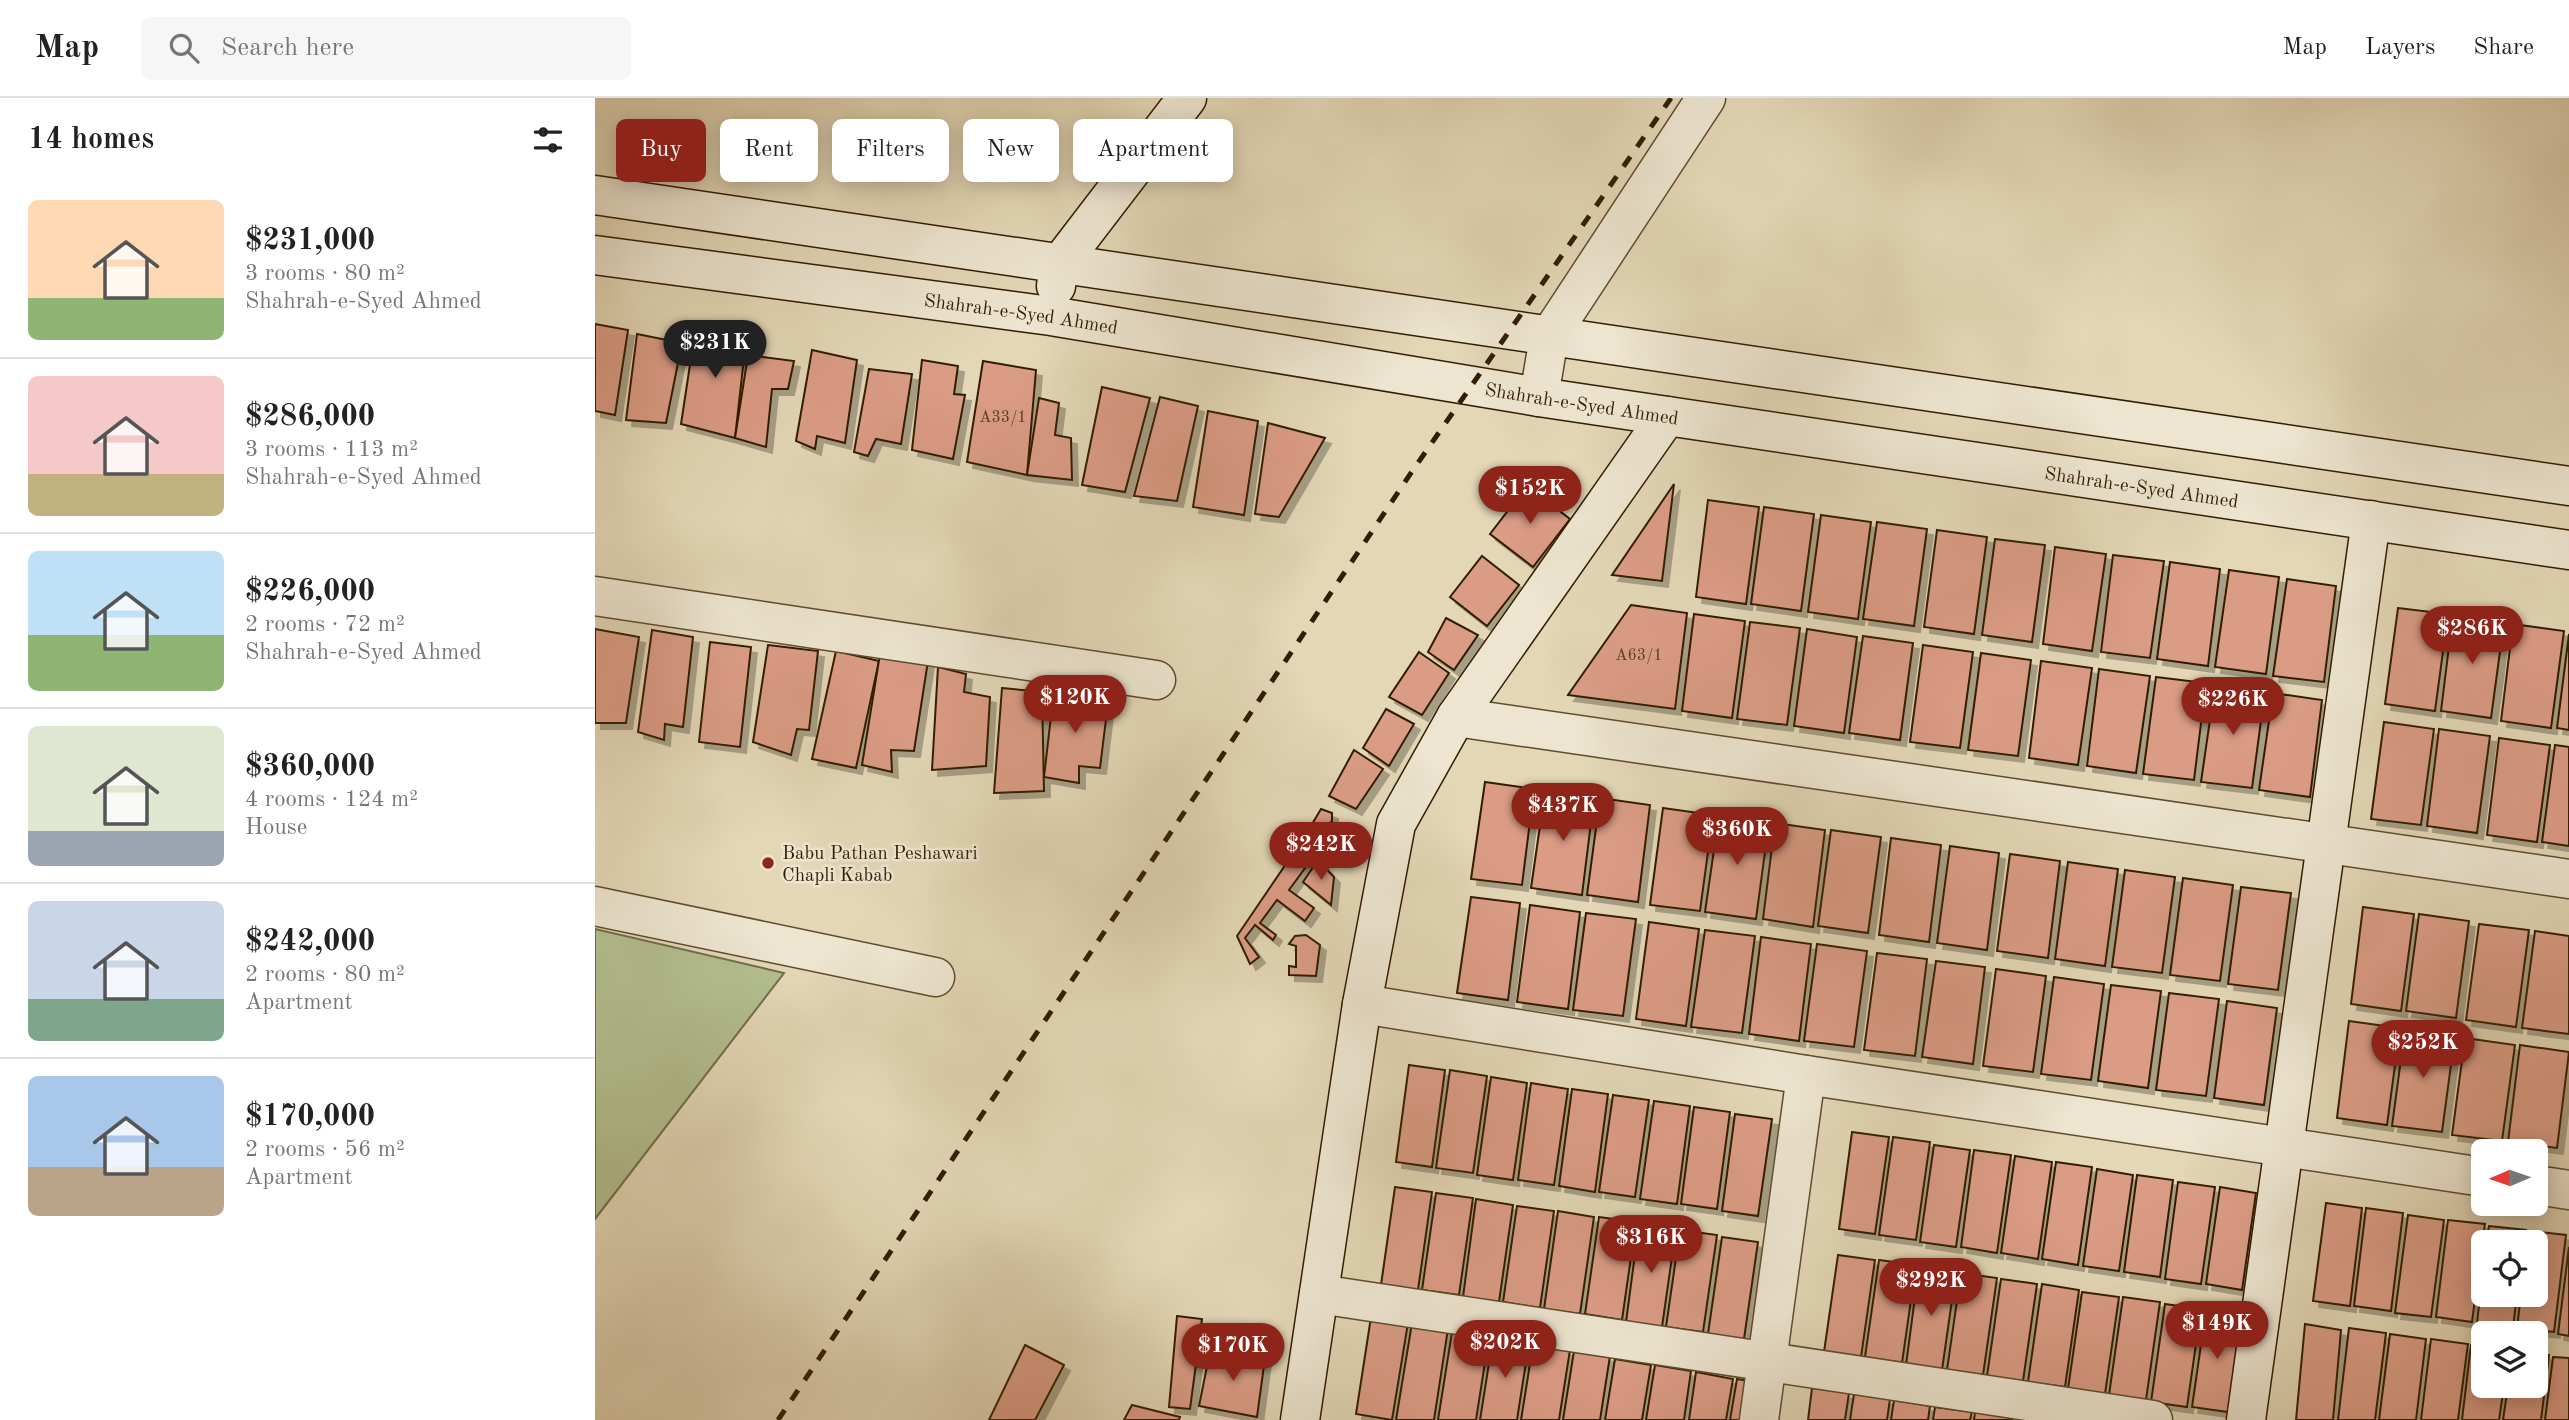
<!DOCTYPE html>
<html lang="en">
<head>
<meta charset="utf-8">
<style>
  body { margin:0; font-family:"Old Standard TT",serif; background:#f6f6f6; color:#222; height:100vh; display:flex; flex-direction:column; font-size:26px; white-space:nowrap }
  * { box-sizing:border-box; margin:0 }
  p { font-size:23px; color:#767676 }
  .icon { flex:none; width:38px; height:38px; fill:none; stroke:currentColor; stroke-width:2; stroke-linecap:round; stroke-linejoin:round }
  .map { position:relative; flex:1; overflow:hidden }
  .side { display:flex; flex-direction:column; background:#fff; width:595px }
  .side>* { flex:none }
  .banner { position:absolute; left:21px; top:21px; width:665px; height:63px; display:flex; gap:14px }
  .needle { width:46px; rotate:268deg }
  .tools { position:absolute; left:1876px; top:1041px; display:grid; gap:14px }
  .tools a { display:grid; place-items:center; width:77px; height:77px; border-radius:10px; background:#fff; box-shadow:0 4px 18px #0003; font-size:35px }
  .price { position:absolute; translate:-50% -60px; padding:0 16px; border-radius:24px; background:#8f2418; color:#fff; font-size:23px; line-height:46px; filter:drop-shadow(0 2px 4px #0008) }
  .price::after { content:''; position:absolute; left:50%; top:42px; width:21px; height:16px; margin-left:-10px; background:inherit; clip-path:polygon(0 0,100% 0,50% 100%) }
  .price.current { background:#222; color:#fff }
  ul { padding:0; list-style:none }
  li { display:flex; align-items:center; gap:21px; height:175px; padding:0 28px }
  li+li { border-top:2px solid #e0e0e0 }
  li span { display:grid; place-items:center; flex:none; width:196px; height:140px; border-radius:10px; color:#555 }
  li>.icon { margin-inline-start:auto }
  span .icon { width:84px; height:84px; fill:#fffc; stroke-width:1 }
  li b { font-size:30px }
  h2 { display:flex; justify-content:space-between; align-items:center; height:84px; padding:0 28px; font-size:30px }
  .pill { padding:0 24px; border-radius:10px; background:#fff; box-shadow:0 4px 18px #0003; font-size:24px; line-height:63px }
  .pill.current { background:#8f2418; color:#fff }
  header { display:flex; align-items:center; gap:42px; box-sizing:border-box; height:98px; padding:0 35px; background:#fff; border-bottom:2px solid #e0e0e0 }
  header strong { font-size:33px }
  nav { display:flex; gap:38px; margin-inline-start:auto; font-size:24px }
  .search { width:490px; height:63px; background:#f6f6f6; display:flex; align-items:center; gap:18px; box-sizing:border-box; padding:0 24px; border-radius:10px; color:#767676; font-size:26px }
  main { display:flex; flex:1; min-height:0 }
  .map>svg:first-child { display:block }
  .green { fill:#b3be8e; stroke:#726e48; stroke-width:2 }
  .building { fill:#db9c85; stroke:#321d01; stroke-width:2; filter:url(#shadow) }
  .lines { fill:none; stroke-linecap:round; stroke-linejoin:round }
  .street-casing { stroke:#5e4c2e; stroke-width:41 }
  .secondary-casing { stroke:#321d01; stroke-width:41 }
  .street { stroke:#ede5d0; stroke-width:38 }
  .secondary { stroke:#ede5d0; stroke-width:38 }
  .rail { stroke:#321d01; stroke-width:5; stroke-dasharray:12 12; stroke-linecap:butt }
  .poi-dot { fill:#8f2418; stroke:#ede5d0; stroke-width:2.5 }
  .labels { text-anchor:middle; stroke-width:5; stroke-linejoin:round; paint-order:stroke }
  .number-label { font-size:16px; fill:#5c3d22 }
  .street-label { font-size:19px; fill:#321d01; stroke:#ede5d0 }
  .poi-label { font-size:19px; fill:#321d01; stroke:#ede5d0; text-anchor:start }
</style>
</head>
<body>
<header>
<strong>Map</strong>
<div class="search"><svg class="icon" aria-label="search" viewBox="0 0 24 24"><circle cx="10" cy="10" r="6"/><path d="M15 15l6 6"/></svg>Search here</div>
<nav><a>Map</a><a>Layers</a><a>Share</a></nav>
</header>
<main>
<section class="side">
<h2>14 homes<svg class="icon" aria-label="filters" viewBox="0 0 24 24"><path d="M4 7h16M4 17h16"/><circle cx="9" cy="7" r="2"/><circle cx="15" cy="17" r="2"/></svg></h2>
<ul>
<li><span style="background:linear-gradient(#ffd9b3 70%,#8fb573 0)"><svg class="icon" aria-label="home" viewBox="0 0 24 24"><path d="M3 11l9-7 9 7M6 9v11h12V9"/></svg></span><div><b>$231,000</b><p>3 rooms · 80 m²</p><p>Shahrah-e-Syed Ahmed</p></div></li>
<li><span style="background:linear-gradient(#f6c9c9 70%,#c2b280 0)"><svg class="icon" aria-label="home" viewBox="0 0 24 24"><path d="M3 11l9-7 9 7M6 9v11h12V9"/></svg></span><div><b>$286,000</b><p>3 rooms · 113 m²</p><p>Shahrah-e-Syed Ahmed</p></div></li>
<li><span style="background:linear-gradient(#bfe0f5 60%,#8fb573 0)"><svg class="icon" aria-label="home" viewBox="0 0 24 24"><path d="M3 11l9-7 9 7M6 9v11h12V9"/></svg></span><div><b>$226,000</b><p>2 rooms · 72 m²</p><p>Shahrah-e-Syed Ahmed</p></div></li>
<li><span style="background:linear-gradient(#dfe7d0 75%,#9aa5b1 0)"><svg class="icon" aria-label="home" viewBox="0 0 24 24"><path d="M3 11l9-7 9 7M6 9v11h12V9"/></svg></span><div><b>$360,000</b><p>4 rooms · 124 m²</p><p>House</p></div></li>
<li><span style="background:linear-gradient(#c9d6e8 70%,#7fa58c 0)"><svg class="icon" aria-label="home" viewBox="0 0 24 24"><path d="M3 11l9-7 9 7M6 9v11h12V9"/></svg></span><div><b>$242,000</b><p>2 rooms · 80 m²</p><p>Apartment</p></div></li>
<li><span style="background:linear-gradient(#a9c7e8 65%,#b9a48a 0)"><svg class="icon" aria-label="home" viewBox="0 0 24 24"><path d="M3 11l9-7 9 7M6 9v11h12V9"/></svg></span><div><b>$170,000</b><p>2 rooms · 56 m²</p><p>Apartment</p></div></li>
</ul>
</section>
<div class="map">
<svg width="1974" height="1322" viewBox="0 0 1974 1322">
  <defs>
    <filter id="shadow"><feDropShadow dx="6" dy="6" stdDeviation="0" flood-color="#0004"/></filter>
  </defs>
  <rect width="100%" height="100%" fill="#e3d7b6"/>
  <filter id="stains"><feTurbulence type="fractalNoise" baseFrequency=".00286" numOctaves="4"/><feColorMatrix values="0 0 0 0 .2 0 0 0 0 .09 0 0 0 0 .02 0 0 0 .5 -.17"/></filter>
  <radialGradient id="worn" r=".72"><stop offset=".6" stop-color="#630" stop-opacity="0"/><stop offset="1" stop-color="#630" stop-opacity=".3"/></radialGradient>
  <path class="green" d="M0,831L189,875L0,1121Z"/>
  <g class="building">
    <path d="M0,226L33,232L20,317L0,313Z"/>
    <path d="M101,227L152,233L140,340L86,326Z"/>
    <path d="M42,236L87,245L71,325L31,322Z"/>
    <path d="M217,252L262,262L250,345L222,338L220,351L201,343Z"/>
    <path d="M153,257L199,263L193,291H177L171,349L140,340Z"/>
    <path d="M327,262L363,268L359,296L370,297L358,361L317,352Z"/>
    <path d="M388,263L441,272L432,377L372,364Z"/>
    <path d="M274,271L317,276L306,346L281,341L273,358L259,354Z"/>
    <path d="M507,289L555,300L530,394L487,387Z"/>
    <path d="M565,299L603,308L582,403L539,398Z"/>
    <path d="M444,300L464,305L460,337L476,340L477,382L432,377Z"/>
    <path d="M613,313L663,323L649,417L598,409Z"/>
    <path d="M673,325L730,340L684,419L660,416Z"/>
    <path d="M1079,386L1067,483L1017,477Z"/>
    <path d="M932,388L975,421L938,469L895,436Z"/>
    <path d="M1113,402L1164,409L1151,506L1101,499Z"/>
    <path d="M1169,409L1219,416L1206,513L1156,506Z"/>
    <path d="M1226,417L1276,424L1263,521L1213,514Z"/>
    <path d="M1282,424L1332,431L1319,528L1268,521Z"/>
    <path d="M1342,432L1392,439L1379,536L1329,529Z"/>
    <path d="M1400,441L1450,447L1437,544L1387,537Z"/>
    <path d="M1460,449L1511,456L1497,553L1448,546Z"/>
    <path d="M1518,457L1569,463L1555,560L1506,554Z"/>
    <path d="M887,458L924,487L892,528L855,499Z"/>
    <path d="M1575,464L1625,471L1613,568L1562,561Z"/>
    <path d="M1634,472L1684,479L1671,576L1620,569Z"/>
    <path d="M1692,481L1741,488L1729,584L1678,578Z"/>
    <path d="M1036,507L1092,515L1080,611L973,597Z"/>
    <path d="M1803,510L1853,516L1840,613L1790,606Z"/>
    <path d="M1099,516L1150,523L1137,620L1087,613Z"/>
    <path d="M1858,516L1909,524L1896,620L1846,613Z"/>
    <path d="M851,520L883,537L859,572L833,554Z"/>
    <path d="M1155,524L1205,530L1192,627L1142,621Z"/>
    <path d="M1918,526L1969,533L1956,630L1906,623Z"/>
    <path d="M0,531L44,539L31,625H0Z"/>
    <path d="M1212,531L1262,539L1249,635L1199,628Z"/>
    <path d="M57,532L98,539L88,629L70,626L69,642L43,634Z"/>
    <path d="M1974,536V632L1962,630Z"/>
    <path d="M1268,538L1318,545L1305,642L1254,635Z"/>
    <path d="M115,544L156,549L145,649L104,644Z"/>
    <path d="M173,547L223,553L214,632L202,631L196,657L158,644Z"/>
    <path d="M1328,547L1378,554L1365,650L1315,644Z"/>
    <path d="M241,553L284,563L261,670L217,661Z"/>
    <path d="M824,554L854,575L827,617L794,599Z"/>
    <path d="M1386,555L1436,562L1423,658L1373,652Z"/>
    <path d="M285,556L333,563L319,653L296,652L297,674L267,667Z"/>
    <path d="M1446,563L1497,570L1483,667L1434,660Z"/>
    <path d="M343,569L371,576L369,594L395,599L391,668L337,672Z"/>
    <path d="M1504,571L1555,578L1541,675L1492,668Z"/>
    <path d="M1561,579L1611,585L1599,682L1548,676Z"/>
    <path d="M1620,587L1670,593L1657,690L1606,684Z"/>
    <path d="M407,590L447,594L449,693L399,695Z"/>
    <path d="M459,592L489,593L491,603L513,605L505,670L484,668V685L449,679Z"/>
    <path d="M1678,595L1727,602L1715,699L1664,692Z"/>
    <path d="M791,611L819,626L794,668L768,650Z"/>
    <path d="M1789,624L1839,631L1826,727L1776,721Z"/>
    <path d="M1844,631L1895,638L1882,735L1832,728Z"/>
    <path d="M1904,640L1955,647L1942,744L1892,737Z"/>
    <path d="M1960,647L1974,649V748L1947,744Z"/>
    <path d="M759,652L788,671L761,711L734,698Z"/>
    <path d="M890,684L939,691L927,787L876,781Z"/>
    <path d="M950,693L999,700L987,797L936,790Z"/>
    <path d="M1005,700L1055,707L1043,804L992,797Z"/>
    <path d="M1068,710L1118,717L1105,813L1055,807Z"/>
    <path d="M726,711L737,715V723L733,727L737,732L729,736L730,742L747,751L742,758L713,733Z"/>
    <path d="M1124,717L1174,724L1161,821L1110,814Z"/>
    <path d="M1180,725L1230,732L1218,829L1168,821Z"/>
    <path d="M1236,732L1286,739L1273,835L1223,828Z"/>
    <path d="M1296,740L1346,747L1334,844L1284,837Z"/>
    <path d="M706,744L716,762L694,792L719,810L710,823L682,802L665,825L681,837L678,842L660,827L650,840L664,859L655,866L642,838Z"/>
    <path d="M1355,748L1404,755L1392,852L1342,845Z"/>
    <path d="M1415,756L1465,763L1453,860L1402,853Z"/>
    <path d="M723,762L739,779L736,807L708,784Z"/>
    <path d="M1473,764L1523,771L1510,868L1460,861Z"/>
    <path d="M1530,772L1580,779L1567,875L1517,869Z"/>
    <path d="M1588,780L1638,787L1625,883L1575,877Z"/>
    <path d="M1646,789L1696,795L1683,892L1633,886Z"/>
    <path d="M876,799L925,805L913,902L862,895Z"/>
    <path d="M935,807L985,814L973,911L922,904Z"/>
    <path d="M1768,809L1819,816L1806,913L1756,906Z"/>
    <path d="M991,815L1041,821L1028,918L978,912Z"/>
    <path d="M1824,816L1874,823L1861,920L1811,913Z"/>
    <path d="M1054,824L1104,831L1091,928L1041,921Z"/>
    <path d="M1884,826L1934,832L1921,929L1871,922Z"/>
    <path d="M1110,832L1160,838L1147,935L1096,929Z"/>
    <path d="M1940,833L1974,838V936L1927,930Z"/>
    <path d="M711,837L725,847L721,878L694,877V868L701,869V848L694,846L700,838Z"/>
    <path d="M1166,839L1216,846L1204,943L1154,936Z"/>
    <path d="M1222,846L1272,853L1259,949L1209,943Z"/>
    <path d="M1282,855L1332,861L1320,958L1269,952Z"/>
    <path d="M1341,863L1390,869L1378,966L1327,959Z"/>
    <path d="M1401,871L1451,878L1438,974L1388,968Z"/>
    <path d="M1459,879L1509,886L1496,982L1446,976Z"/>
    <path d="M1516,887L1566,893L1553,990L1503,983Z"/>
    <path d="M1574,895L1624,901L1611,998L1561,992Z"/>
    <path d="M1632,903L1682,910L1669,1007L1619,1000Z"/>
    <path d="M1754,923L1805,930L1792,1027L1742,1020Z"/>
    <path d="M1810,931L1860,937L1847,1034L1797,1028Z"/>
    <path d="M1870,940L1920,947L1907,1043L1857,1037Z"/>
    <path d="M1925,947L1974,954L1962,1050L1913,1044Z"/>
    <path d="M814,967L850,972L837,1069L801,1064Z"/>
    <path d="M855,972L892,978L878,1075L841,1070Z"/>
    <path d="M896,979L932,985L918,1082L882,1077Z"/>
    <path d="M936,985L973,991L959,1087L923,1082Z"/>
    <path d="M977,991L1013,996L1000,1094L964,1088Z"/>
    <path d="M1018,997L1054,1002L1040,1099L1004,1094Z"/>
    <path d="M1059,1003L1095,1008L1082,1106L1045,1101Z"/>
    <path d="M1099,1009L1135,1014L1122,1111L1086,1106Z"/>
    <path d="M1140,1016L1177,1021L1163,1118L1127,1113Z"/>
    <path d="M1257,1034L1294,1039L1280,1136L1244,1131Z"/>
    <path d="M1298,1039L1335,1044L1321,1142L1284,1137Z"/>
    <path d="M1339,1047L1375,1052L1361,1149L1325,1144Z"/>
    <path d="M1379,1052L1416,1057L1402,1155L1366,1149Z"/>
    <path d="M1420,1058L1457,1064L1443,1161L1406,1155Z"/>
    <path d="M1461,1064L1497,1069L1483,1167L1447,1161Z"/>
    <path d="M1502,1071L1538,1077L1524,1173L1488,1168Z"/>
    <path d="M1542,1077L1578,1082L1565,1179L1529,1174Z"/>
    <path d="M1583,1084L1620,1089L1606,1186L1570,1181Z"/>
    <path d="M800,1089L837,1094L823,1192L786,1187Z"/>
    <path d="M1625,1089L1661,1095L1647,1192L1611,1186Z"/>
    <path d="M841,1095L878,1100L864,1197L827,1192Z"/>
    <path d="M881,1101L918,1107L904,1204L868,1199Z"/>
    <path d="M1731,1105L1767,1110L1755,1208L1718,1203Z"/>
    <path d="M922,1108L959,1113L945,1210L908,1204Z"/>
    <path d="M1771,1110L1808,1115L1796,1213L1759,1208Z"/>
    <path d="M963,1113L999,1119L985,1216L949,1211Z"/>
    <path d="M1813,1117L1849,1122L1836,1219L1800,1215Z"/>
    <path d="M1004,1119L1041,1124L1027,1222L990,1216Z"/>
    <path d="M1853,1122L1890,1126L1877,1224L1841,1219Z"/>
    <path d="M1044,1126L1081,1131L1067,1229L1031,1224Z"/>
    <path d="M1894,1128L1931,1132L1929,1144H1891Z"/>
    <path d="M1085,1132L1122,1137L1108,1234L1071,1229Z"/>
    <path d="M1935,1133L1971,1137L1959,1234L1922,1230L1926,1197H1941V1144H1933Z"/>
    <path d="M1127,1139L1163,1144L1149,1241L1113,1236Z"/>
    <path d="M1974,1149V1238L1963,1236Z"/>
    <path d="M1243,1157L1280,1162L1266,1259L1229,1254Z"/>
    <path d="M1284,1162L1321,1167L1307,1265L1270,1259Z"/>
    <path d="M1324,1169L1361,1174L1347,1272L1311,1267Z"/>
    <path d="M1888,1171V1197H1922L1918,1229L1882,1225Z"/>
    <path d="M1366,1175L1402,1180L1388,1277L1352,1272Z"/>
    <path d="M1406,1181L1442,1186L1428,1283L1392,1278Z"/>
    <path d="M1447,1186L1484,1192L1470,1289L1433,1284Z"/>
    <path d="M1487,1194L1524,1199L1510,1296L1473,1291Z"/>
    <path d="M1528,1199L1565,1204L1551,1302L1514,1297Z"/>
    <path d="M1570,1206L1606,1211L1592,1309L1556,1304Z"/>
    <path d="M1611,1212L1647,1217L1633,1314L1597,1309Z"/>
    <path d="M582,1218L607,1221L595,1311L574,1309Z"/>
    <path d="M776,1219L813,1225L797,1322L761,1316Z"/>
    <path d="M817,1225L853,1231L839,1322H801Z"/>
    <path d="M1710,1226L1746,1232L1738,1322H1701Z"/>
    <path d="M1754,1230L1791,1235L1780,1322H1743Z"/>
    <path d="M857,1234L894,1239L881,1322H843Z"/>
    <path d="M1795,1236L1831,1241L1821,1322H1784Z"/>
    <path d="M898,1240L934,1245L922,1322H885Z"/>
    <path d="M1836,1241L1873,1246L1863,1322H1826Z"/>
    <path d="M430,1247L469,1267L440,1322H394Z"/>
    <path d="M938,1247L975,1252L964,1322H926Z"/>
    <path d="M1876,1247L1888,1248V1288H1909L1904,1322H1867Z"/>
    <path d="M615,1253L670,1260L662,1319L604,1308Z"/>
    <path d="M979,1253L1015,1258L1005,1322H968Z"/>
    <path d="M1941,1255L1954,1257L1946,1322H1908L1913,1288H1941Z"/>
    <path d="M1958,1259L1974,1260V1322H1950Z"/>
    <path d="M1020,1261L1056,1267L1047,1322H1010Z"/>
    <path d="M1060,1267L1096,1273L1089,1322H1051Z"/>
    <path d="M1101,1274L1138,1281L1131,1322H1094Z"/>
    <path d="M1142,1281L1178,1287L1173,1322H1135Z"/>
    <path d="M1217,1290L1254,1295L1250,1322H1213Z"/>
    <path d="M1259,1296L1295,1301L1292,1322H1255Z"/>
    <path d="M1299,1302L1335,1308L1333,1322H1296Z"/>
    <path d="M537,1307L585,1319L584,1322H529Z"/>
    <path d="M1340,1309L1377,1314L1375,1322H1338Z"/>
    <path d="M1380,1314L1417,1320V1322H1379Z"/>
  </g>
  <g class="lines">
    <g class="street-casing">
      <g id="street">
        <path d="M944,299L954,239L1111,0"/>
        <path d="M0,498L561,582"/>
        <path d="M861,619L1974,781"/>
        <path d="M0,808L340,879"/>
        <path d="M767,906L1211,977L1888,1079"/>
        <path d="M1941,1087L1974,1092"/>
        <path d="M724,1196L1558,1322"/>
        <path d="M1164,1322L1211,977"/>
      </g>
    </g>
    <g class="secondary-casing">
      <g id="secondary">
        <path d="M0,97L1974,388"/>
        <path id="s1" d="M0,157L456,218L944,299L1974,452"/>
        <path d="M461,188L464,167L592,0"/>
        <path d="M705,1322L767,906L801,726L861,619L1072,318"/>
        <path d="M1651,1322L1776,422"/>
      </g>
    </g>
    <use href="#street" class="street"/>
    <use href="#secondary" class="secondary"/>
    <path class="rail" d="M183,1322L818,372L1076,0"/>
  </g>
  <circle class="poi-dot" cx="173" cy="765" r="7"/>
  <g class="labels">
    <g class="number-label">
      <text x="408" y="324">A33/1</text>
      <text x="1044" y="562">A63/1</text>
    </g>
    <g class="street-label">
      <text dy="7" stroke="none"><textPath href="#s1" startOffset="430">Shahrah-e-Syed Ahmed</textPath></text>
      <text dy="7" stroke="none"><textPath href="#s1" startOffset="998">Shahrah-e-Syed Ahmed</textPath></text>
      <text dy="7" stroke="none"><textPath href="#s1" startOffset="1564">Shahrah-e-Syed Ahmed</textPath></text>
    </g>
    <g class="poi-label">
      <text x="187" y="761">Babu Pathan Peshawari<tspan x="187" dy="22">Chapli Kabab</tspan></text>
    </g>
  </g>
  <rect width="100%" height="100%" filter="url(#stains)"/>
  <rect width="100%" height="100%" fill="url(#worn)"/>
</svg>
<div class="tools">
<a><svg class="needle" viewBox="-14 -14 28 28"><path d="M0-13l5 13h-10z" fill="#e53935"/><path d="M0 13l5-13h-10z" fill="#767676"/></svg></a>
<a><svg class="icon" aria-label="locate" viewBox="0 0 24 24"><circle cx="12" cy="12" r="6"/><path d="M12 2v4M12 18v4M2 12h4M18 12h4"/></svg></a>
<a><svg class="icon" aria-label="layers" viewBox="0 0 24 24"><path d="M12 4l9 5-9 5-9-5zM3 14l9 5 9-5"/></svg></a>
</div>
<b class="price current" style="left:120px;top:282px">$231K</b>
<b class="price" style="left:935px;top:428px">$152K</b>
<b class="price" style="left:1877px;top:568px">$286K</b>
<b class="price" style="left:480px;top:637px">$120K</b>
<b class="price" style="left:1638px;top:639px">$226K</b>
<b class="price" style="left:968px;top:745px">$437K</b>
<b class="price" style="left:1142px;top:769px">$360K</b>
<b class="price" style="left:726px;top:784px">$242K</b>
<b class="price" style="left:1828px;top:982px">$252K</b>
<b class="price" style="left:1056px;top:1177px">$316K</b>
<b class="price" style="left:1336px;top:1220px">$292K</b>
<b class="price" style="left:1622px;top:1263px">$149K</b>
<b class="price" style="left:910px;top:1282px">$202K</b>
<b class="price" style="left:638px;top:1285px">$170K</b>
<div class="banner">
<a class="pill current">Buy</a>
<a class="pill">Rent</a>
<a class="pill">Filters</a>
<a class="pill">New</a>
<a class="pill">Apartment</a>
</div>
</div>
</main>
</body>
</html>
